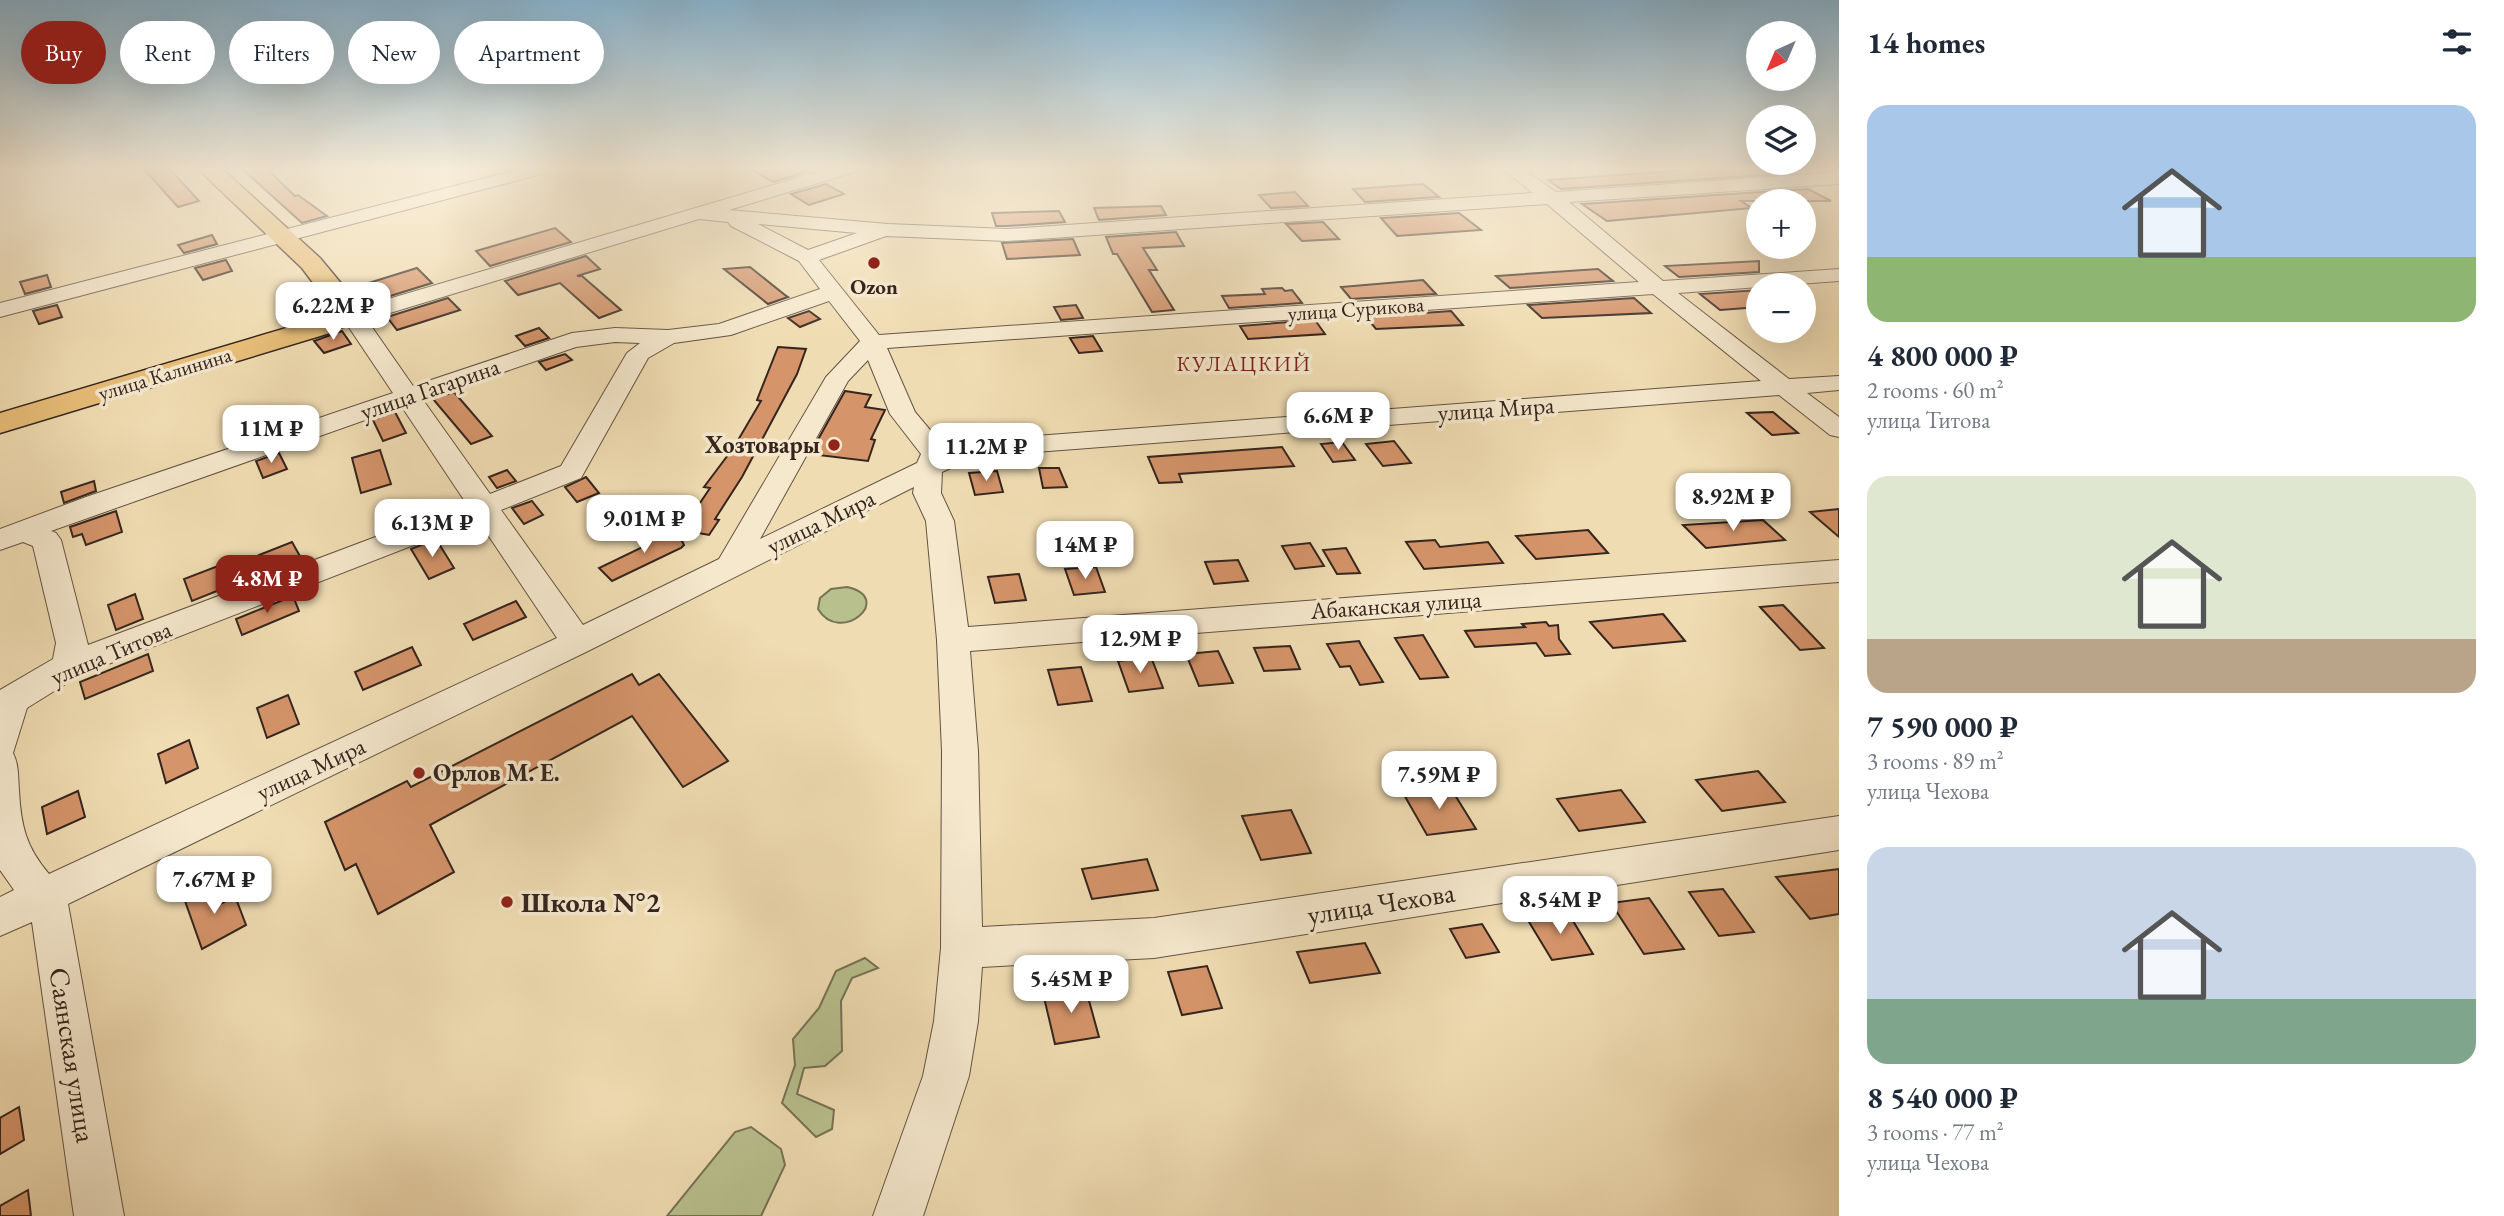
<!DOCTYPE html>
<html lang="en">
<head>
<meta charset="utf-8">
<style>
  body { margin:0; font-family:"EB Garamond",serif; background:#f2f2f3; color:#1f2937; height:100vh; display:flex; flex-direction:column; font-size:26px; white-space:nowrap }
  * { box-sizing:border-box; margin:0 }
  p { font-size:23px; color:#747a83 }
  .icon { flex:none; width:38px; height:38px; fill:none; stroke:currentColor; stroke-width:2; stroke-linecap:round; stroke-linejoin:round }
  .map { position:relative; flex:1; overflow:hidden }
  .sheet { display:flex; flex-direction:column; background:#fff; width:665px }
  .sheet>* { flex:none }
  .guide { position:absolute; left:21px; top:21px; width:665px; height:63px; display:flex; gap:14px }
  .needle { width:46px; rotate:224deg }
  .buttons { position:absolute; left:1746px; top:21px; display:grid; gap:14px }
  .buttons a { display:grid; place-items:center; width:70px; height:70px; border-radius:50%; background:#fff; box-shadow:0 7px 28px #0002; font-size:35px }
  .price { position:absolute; translate:-50% -60px; padding:0 16px; border-radius:14px; background:#fff; color:#222; font-size:23px; line-height:46px; filter:drop-shadow(0 2px 4px #0008) }
  .price::after { content:''; position:absolute; left:50%; top:42px; width:21px; height:16px; margin-left:-10px; background:inherit; clip-path:polygon(0 0,100% 0,50% 100%) }
  .price.selected { background:#8f2418; color:#fff }
  ul { padding:0; list-style:none }
  li { display:grid; align-content:center; gap:14px; height:371px; padding:0 28px }
  li span { display:grid; place-items:center; height:217px; border-radius:21px; color:#555 }
  li>.icon { margin-inline-start:auto }
  span .icon { width:126px; height:126px; fill:#fffc; stroke-width:1 }
  li b { font-size:30px }
  h2 { display:flex; justify-content:space-between; align-items:center; height:84px; padding:0 28px; font-size:30px }
  .chip { padding:0 24px; border-radius:32px; background:#fff; box-shadow:0 7px 28px #0002; font-size:24px; line-height:63px }
  .chip.selected { background:#8f2418; color:#fff }
  main { display:flex; flex:1; min-height:0 }
  .map>svg:first-child { display:block }
  .green { fill:#b8c08d; stroke:#767256; stroke-width:2 }
  .building { fill:#d5946a; stroke:#34251e; stroke-width:2 }
  .lines { fill:none; stroke-linecap:round; stroke-linejoin:round }
  .minor-casing { stroke:#635343; stroke-width:2 }
  .major-casing { stroke:#34251e; stroke-width:3 }
  .minor { fill:#f5e8cd; fill-rule:evenodd }
  .major { fill:#e8be79; fill-rule:evenodd }
  .poi-dot { fill:#8f2418; stroke:#f5e8cd; stroke-width:2.5 }
  .labels { text-anchor:middle; stroke-width:7; stroke-linejoin:round; paint-order:stroke }
  .far-poi-label { font-size:21px; font-weight:bold; fill:#34251e; stroke:#f5e8cd }
  .far-street-label { font-size:21px; fill:#34251e; stroke:#f5e8cd }
  .far-neighbourhood-label { font-size:21px; letter-spacing:2px; fill:#7a1f14; stroke:#f5e8cd }
  .street-label { font-size:24px; fill:#34251e; stroke:#f5e8cd }
  .poi-label { font-size:24px; font-weight:bold; fill:#34251e; stroke:#f5e8cd; text-anchor:end }
  .near-poi-label { font-size:28px; font-weight:bold; fill:#34251e; stroke:#f5e8cd; text-anchor:start }
  .near-street-label { font-size:28px; fill:#34251e; stroke:#f5e8cd }
</style>
</head>
<body>
<main>
<div class="map">
<svg width="1839" height="1216" viewBox="0 0 1839 1216">
  <rect width="100%" height="100%" fill="#f0dcb2"/>
  <filter id="stains"><feTurbulence type="fractalNoise" baseFrequency=".00286" numOctaves="4"/><feColorMatrix values="0 0 0 0 .2 0 0 0 0 .09 0 0 0 0 .02 0 0 0 .5 -.17"/></filter>
  <radialGradient id="worn" r=".72"><stop offset=".6" stop-color="#630" stop-opacity="0"/><stop offset="1" stop-color="#630" stop-opacity=".3"/></radialGradient>
  <g class="green">
    <path d="M847,587C896,598 840,646 818,609L820,598L831,589Z"/>
    <path d="M865,958L878,968L852,978L841,1001L842,1051L825,1066L804,1068L797,1094L834,1110L832,1129L816,1137L782,1103L795,1065L793,1039L819,1008L836,971Z"/>
    <path d="M751,1127L781,1149L785,1165L761,1216H667L735,1132Z"/>
  </g>
  <g class="building">
    <path d="M142,167H168L199,201L178,207Z"/>
    <path d="M240,167H265L295,196L298,195L327,216L302,223Z"/>
    <path d="M747,167H798L807,172L773,182Z"/>
    <path d="M1699,167H1768L1780,174L1561,189L1548,180L1702,169Z"/>
    <path d="M826,184L844,194L809,205L791,194Z"/>
    <path d="M1423,184L1439,197L1365,202L1353,189Z"/>
    <path d="M1808,189L1831,201H1741L1752,208L1607,221L1582,204Z"/>
    <path d="M1295,192L1308,206L1271,208L1259,195Z"/>
    <path d="M1161,206L1166,215L1099,220L1094,208Z"/>
    <path d="M1059,211L1065,222L1007,226H996L992,213Z"/>
    <path d="M1459,213L1481,230L1397,236L1381,218Z"/>
    <path d="M1323,222L1339,239L1302,241L1286,224Z"/>
    <path d="M555,228L571,242L490,266L476,251Z"/>
    <path d="M1176,232L1184,246L1143,248L1157,270H1149L1174,310L1152,312L1117,254H1113L1106,237Z"/>
    <path d="M212,235L217,244L184,253L178,245Z"/>
    <path d="M1073,239L1080,255L1007,259L1002,243Z"/>
    <path d="M586,256L600,269L577,276H582L621,310L599,318L560,283L518,295L505,281Z"/>
    <path d="M226,260L232,271L203,280L195,268Z"/>
    <path d="M1759,261V272L1679,277L1665,266Z"/>
    <path d="M750,267L785,295L788,297L768,304L724,269Z"/>
    <path d="M417,268L432,283L374,301L362,285Z"/>
    <path d="M1598,269L1613,281L1510,288L1496,276Z"/>
    <path d="M47,275L51,287L25,294L20,282Z"/>
    <path d="M1423,280L1436,294L1351,299L1341,287Z"/>
    <path d="M1282,288L1285,291L1292,290L1302,303L1229,308L1222,296L1265,294L1262,289Z"/>
    <path d="M1759,290V307L1720,310L1700,294Z"/>
    <path d="M448,298L460,310L397,330L387,317Z"/>
    <path d="M1634,298L1651,313L1542,318L1528,305Z"/>
    <path d="M318,299L326,309L309,319L300,321L290,308Z"/>
    <path d="M57,305L62,317L39,324L33,311Z"/>
    <path d="M1076,305L1083,318L1061,320L1054,307Z"/>
    <path d="M809,311L820,319L800,327L788,318Z"/>
    <path d="M1451,311L1463,325L1376,329L1366,317Z"/>
    <path d="M1315,320L1325,334L1248,339L1240,326Z"/>
    <path d="M539,328L549,338L525,346L516,336Z"/>
    <path d="M342,331L351,344L324,353L314,341Z"/>
    <path d="M1093,336L1102,351L1079,353L1070,338Z"/>
    <path d="M778,347L806,349L797,374L742,477L715,519L719,520L709,535L682,530L710,488L704,487L734,447L761,401L757,400Z"/>
    <path d="M565,354L572,360L546,370L539,362Z"/>
    <path d="M845,391L871,395L865,407L885,410L871,439L875,440L868,461L810,454Z"/>
    <path d="M454,392L492,436L471,444L433,399Z"/>
    <path d="M395,412L406,433L383,441L373,420Z"/>
    <path d="M1773,412L1798,433L1772,435L1747,413Z"/>
    <path d="M1394,441L1411,463L1383,466L1366,444Z"/>
    <path d="M1342,442L1355,460L1333,462L1321,444Z"/>
    <path d="M1282,447L1294,466L1179,474L1182,482L1159,483L1148,457Z"/>
    <path d="M380,450L391,484L361,493L352,458Z"/>
    <path d="M279,453L287,469L263,478L256,461Z"/>
    <path d="M1039,468H1059L1067,487L1043,488Z"/>
    <path d="M507,470L516,481L497,488L489,477Z"/>
    <path d="M997,471L1003,492L975,495L969,473Z"/>
    <path d="M586,477L599,493L577,502L565,487Z"/>
    <path d="M94,481L96,491L64,503L61,492Z"/>
    <path d="M532,501L543,515L524,524L512,508Z"/>
    <path d="M1839,509V537L1810,512Z"/>
    <path d="M116,511L122,532L86,545L82,534L73,537L70,527Z"/>
    <path d="M1763,520L1785,540L1706,548L1683,525Z"/>
    <path d="M665,530L669,534L677,531L684,545L681,548L612,581L599,568L647,545L643,540Z"/>
    <path d="M1588,530L1608,553L1536,559L1516,536Z"/>
    <path d="M436,539L454,568L429,579L411,549Z"/>
    <path d="M1435,540L1440,547L1488,542L1503,563L1424,569L1406,542Z"/>
    <path d="M292,542L301,558L268,572L259,555Z"/>
    <path d="M1310,543L1324,566L1295,569L1282,546Z"/>
    <path d="M1346,548L1360,573L1337,574L1323,550Z"/>
    <path d="M1238,560L1248,581L1214,584L1205,562Z"/>
    <path d="M218,566L227,587L192,601L184,579Z"/>
    <path d="M1096,567L1105,592L1074,595L1065,569Z"/>
    <path d="M1019,574L1026,600L995,603L988,577Z"/>
    <path d="M135,594L143,619L116,630L108,605Z"/>
    <path d="M293,596L299,611L242,635L236,619Z"/>
    <path d="M516,601L526,617L473,640L464,624Z"/>
    <path d="M1783,605L1824,648L1800,650L1760,607Z"/>
    <path d="M1663,614L1685,641L1613,648L1590,622Z"/>
    <path d="M1546,622L1549,626L1558,625L1559,639L1570,654L1545,656L1536,643L1475,647L1465,631L1525,627L1522,624Z"/>
    <path d="M1423,635L1448,677L1420,679L1395,638Z"/>
    <path d="M1359,641L1361,645L1383,682L1360,685L1350,666L1340,667L1327,644Z"/>
    <path d="M1290,646L1300,669L1264,671L1254,648Z"/>
    <path d="M412,647L421,665L363,690L355,672Z"/>
    <path d="M1218,651L1233,683L1199,686L1186,654Z"/>
    <path d="M148,654L153,671L85,699L80,682Z"/>
    <path d="M1151,657L1163,688L1129,692L1118,661Z"/>
    <path d="M1081,667L1092,701L1058,705L1048,670Z"/>
    <path d="M632,674L639,685L659,674L728,761L683,787L632,716L430,825L454,872L378,914L356,864L345,870L325,822L407,781L411,787Z"/>
    <path d="M288,695L299,724L267,738L257,708Z"/>
    <path d="M189,740L198,768L166,783L158,754Z"/>
    <path d="M1758,771L1785,802L1722,811L1696,780Z"/>
    <path d="M1450,787L1476,829L1427,835L1403,793Z"/>
    <path d="M1621,790L1645,822L1579,831L1557,799Z"/>
    <path d="M78,791L85,817L47,834L42,807Z"/>
    <path d="M1291,810L1311,853L1261,860L1242,816Z"/>
    <path d="M1147,859L1158,890L1092,899L1082,869Z"/>
    <path d="M1839,869V914L1810,919L1776,877Z"/>
    <path d="M215,884L222,903L235,896L246,925L202,949L185,901Z"/>
    <path d="M1723,889L1754,932L1719,936L1689,892Z"/>
    <path d="M1649,898L1684,949L1644,954L1611,903Z"/>
    <path d="M1567,911L1593,954L1552,960L1526,917Z"/>
    <path d="M1482,924L1499,952L1466,958L1450,929Z"/>
    <path d="M1365,943L1380,973L1310,983L1297,952Z"/>
    <path d="M1207,966L1222,1008L1182,1015L1168,972Z"/>
    <path d="M1085,986L1099,1037L1055,1044L1043,993Z"/>
    <path d="M19,1107L24,1140L0,1154V1118Z"/>
    <path d="M28,1190L31,1216H0V1206Z"/>
  </g>
  <g class="lines">
    <g class="minor-casing">
      <g id="minor">
        <path d="M528,167H556L553,171L0,317V303Z"/>
        <path d="M834,167H861L858,171L729,210L888,224L1007,229L1533,193L1500,167H1520L1556,192L1839,172V184L1569,202L1663,281L1839,269V281L1678,293L1789,379L1839,376V390L1807,393L1839,417V437L1830,435L1779,395L984,456L966,461L942,472L941,493L954,521L968,627L1839,560V582L970,651L978,751L982,927L1154,918L1839,816V850L1154,958L982,967L978,1021L969,1076L923,1216H873L923,1076L934,1021L941,948L942,751L937,640L926,521L913,493L914,487L588,651L68,904L124,1216H74L32,922L0,936V897L14,890L0,870V690L53,659L56,643L33,546L23,542L0,550V529L86,497L393,393L348,326L320,334L312,332L308,327L312,322L339,314L333,304L336,299H352L358,308ZM1547,204L1639,282L879,335L819,260L886,236L1007,241ZM699,219L728,222L731,226L799,261L820,289L719,324L668,330L615,328L572,333L413,386L367,320ZM758,224L857,233L808,250ZM1653,294L1761,381L983,440L946,449L915,412L887,348ZM829,301L860,341L826,377L719,559L583,625L501,510L581,478L648,358L674,343L731,335ZM615,342L640,343L627,353L561,466L490,494L423,400L576,347ZM868,360L890,414L921,454L917,463L760,539L848,381ZM402,407L466,503L88,645L61,540L56,533L51,531ZM478,520L557,638L49,874C26,847 21,826 19,791C18,777 19,765 13,753L27,708L80,675Z"/>
      </g>
    </g>
    <g class="major-casing">
      <path id="major" d="M196,167H220L320,258L358,304L351,321L330,333L0,433V413L310,321L328,311L330,305L302,268Z"/>
    </g>
    <use href="#minor" class="minor"/>
    <use href="#major" class="major"/>
  </g>
  <linearGradient id="sky" x2="0" y2="1"><stop stop-color="#89b6d3"/><stop offset="0.5" stop-color="#f8efdc"/><stop offset="1" stop-color="#f8efdc" stop-opacity="0"/></linearGradient>
  <rect width="1839" height="337" fill="url(#sky)"/>
  <g class="poi-dot">
    <circle cx="874" cy="263" r="7"/>
    <circle cx="834" cy="445" r="7"/>
    <circle cx="419" cy="773" r="7"/>
    <circle cx="507" cy="902" r="7"/>
  </g>
  <g class="labels">
    <g class="far-poi-label">
      <text x="874" y="294">Ozon</text>
    </g>
    <g class="far-street-label">
      <text transform="translate(1356 309) rotate(-4)" y="7">улица Сурикова</text>
      <text transform="translate(165 374) rotate(-17)" y="7">улица Калинина</text>
    </g>
    <g class="far-neighbourhood-label">
      <text x="1244" y="371">КУЛАЦКИЙ</text>
    </g>
    <g class="street-label">
      <text transform="translate(430 389) rotate(-19)" y="8">улица Гагарина</text>
      <text transform="translate(1496 409) rotate(-4)" y="8">улица Мира</text>
      <text transform="translate(821 522) rotate(-26)" y="8">улица Мира</text>
      <text transform="translate(1396 605) rotate(-4)" y="8">Абаканская улица</text>
      <text transform="translate(111 653) rotate(-23)" y="8">улица Титова</text>
      <text transform="translate(311 769) rotate(-25)" y="8">улица Мира</text>
    </g>
    <g class="poi-label">
      <text x="820" y="453">Хозтовары</text>
      <text x="433" y="781" text-anchor="start">Орлов М. Е.</text>
    </g>
    <g class="near-poi-label">
      <text x="521" y="912">Школа N°2</text>
    </g>
    <g class="near-street-label">
      <text transform="translate(1381 903) rotate(-9)" y="10">улица Чехова</text>
      <text transform="translate(73 1055) rotate(81)" y="10">Саянская улица</text>
    </g>
  </g>
  <rect width="100%" height="100%" filter="url(#stains)"/>
  <rect width="100%" height="100%" fill="url(#worn)"/>
</svg>
<div class="buttons">
<a><svg class="needle" viewBox="-14 -14 28 28"><path d="M0-13l5 13h-10z" fill="#e53935"/><path d="M0 13l5-13h-10z" fill="#747a83"/></svg></a>
<a><svg class="icon" aria-label="layers" viewBox="0 0 24 24"><path d="M12 4l9 5-9 5-9-5zM3 14l9 5 9-5"/></svg></a>
<a>+</a>
<a>−</a>
</div>
<b class="price" style="left:333px;top:342px">6.22M ₽</b>
<b class="price" style="left:1338px;top:452px">6.6M ₽</b>
<b class="price" style="left:271px;top:465px">11M ₽</b>
<b class="price" style="left:986px;top:483px">11.2M ₽</b>
<b class="price" style="left:1733px;top:533px">8.92M ₽</b>
<b class="price" style="left:644px;top:555px">9.01M ₽</b>
<b class="price" style="left:432px;top:559px">6.13M ₽</b>
<b class="price" style="left:1085px;top:581px">14M ₽</b>
<b class="price selected" style="left:267px;top:615px">4.8M ₽</b>
<b class="price" style="left:1140px;top:675px">12.9M ₽</b>
<b class="price" style="left:1439px;top:811px">7.59M ₽</b>
<b class="price" style="left:214px;top:916px">7.67M ₽</b>
<b class="price" style="left:1560px;top:936px">8.54M ₽</b>
<b class="price" style="left:1071px;top:1015px">5.45M ₽</b>
<div class="guide">
<a class="chip selected">Buy</a>
<a class="chip">Rent</a>
<a class="chip">Filters</a>
<a class="chip">New</a>
<a class="chip">Apartment</a>
</div>
</div>
<section class="sheet">
<h2>14 homes<svg class="icon" aria-label="filters" viewBox="0 0 24 24"><path d="M4 7h16M4 17h16"/><circle cx="9" cy="7" r="2"/><circle cx="15" cy="17" r="2"/></svg></h2>
<ul>
<li><span style="background:linear-gradient(#a9c7e8 70%,#8fb573 0)"><svg class="icon" aria-label="home" viewBox="0 0 24 24"><path d="M3 11l9-7 9 7M6 9v11h12V9"/></svg></span><div><b>4 800 000 ₽</b><p>2 rooms · 60 m²</p><p>улица Титова</p></div></li>
<li><span style="background:linear-gradient(#dfe7d0 75%,#b9a48a 0)"><svg class="icon" aria-label="home" viewBox="0 0 24 24"><path d="M3 11l9-7 9 7M6 9v11h12V9"/></svg></span><div><b>7 590 000 ₽</b><p>3 rooms · 89 m²</p><p>улица Чехова</p></div></li>
<li><span style="background:linear-gradient(#c9d6e8 70%,#7fa58c 0)"><svg class="icon" aria-label="home" viewBox="0 0 24 24"><path d="M3 11l9-7 9 7M6 9v11h12V9"/></svg></span><div><b>8 540 000 ₽</b><p>3 rooms · 77 m²</p><p>улица Чехова</p></div></li>
</ul>
</section>
</main>
</body>
</html>
